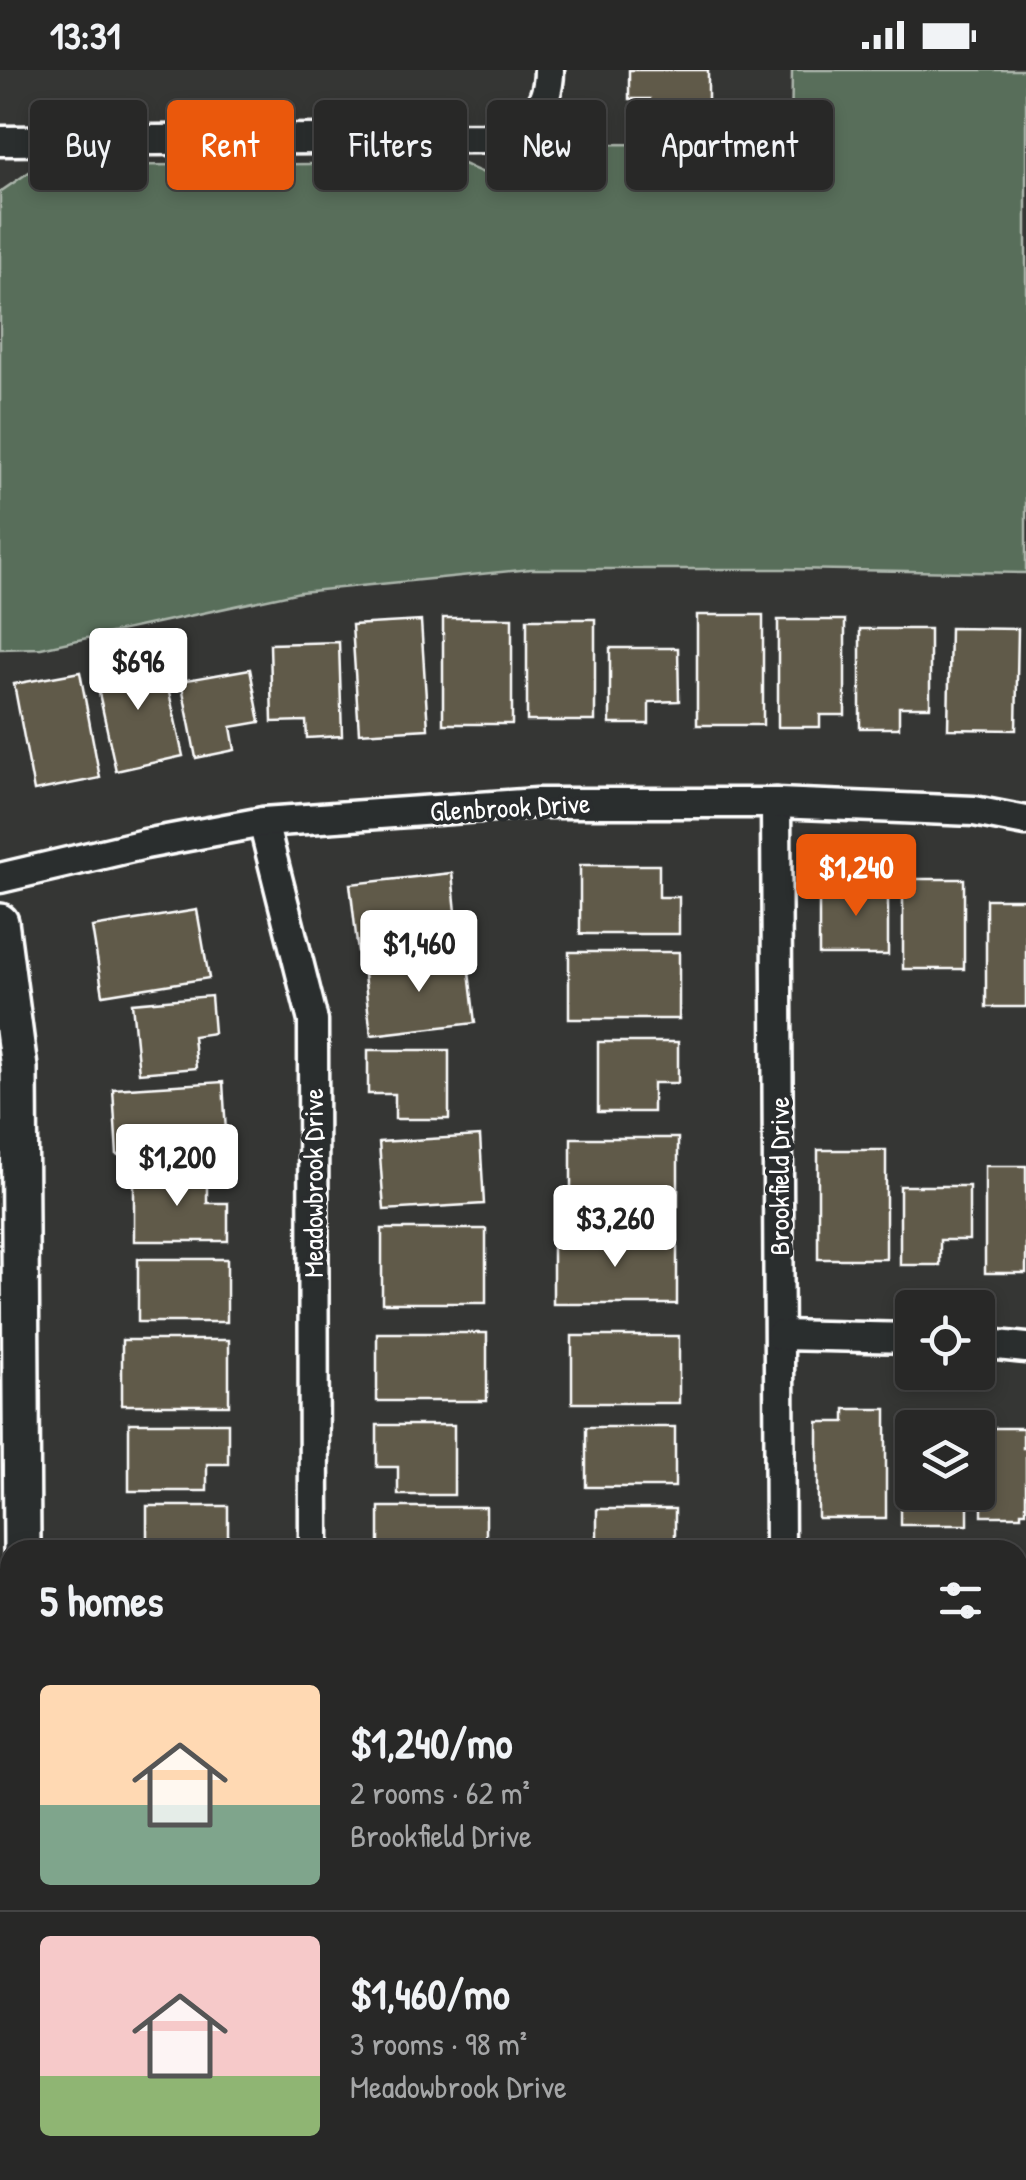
<!DOCTYPE html>
<html lang="en">
<head>
<meta charset="utf-8">
<style>
  body { margin:0; font-family:"Patrick Hand",sans-serif; background:#343433; color:#f1f3f6; height:100vh; display:flex; flex-direction:column; font-size:38px; white-space:nowrap }
  * { box-sizing:border-box; margin:0 }
  p { font-size:32px; color:#a5a6a7 }
  .icon { flex:none; width:55px; height:55px; fill:none; stroke:currentColor; stroke-width:2; stroke-linecap:round; stroke-linejoin:round }
  .map { position:relative; flex:1; overflow:hidden }
  .sheet { position:absolute; left:0px; top:1470px; width:1028px; height:640px; display:flex; flex-direction:column; background:#282827; border-radius:30px 30px 0 0; box-shadow:0 5px 15px #0003,0 0 0 2px #444 }
  .sheet>* { flex:none }
  .guide { position:absolute; left:30px; top:30px; width:968px; height:90px; display:flex; gap:20px }
  .controls { position:absolute; left:895px; top:1220px; display:grid; gap:20px }
  .controls a { display:grid; place-items:center; width:100px; height:100px; border-radius:10px; background:#282827; box-shadow:0 5px 15px #0003,0 0 0 2px #444; font-size:50px }
  .price { position:absolute; translate:-50% -85px; padding:0 22px; border-radius:10px; background:#fff; color:#222; font-size:32px; line-height:65px; filter:drop-shadow(0 2px 5px #0008) }
  .price::after { content:''; position:absolute; left:50%; top:60px; width:30px; height:22px; margin-left:-15px; background:inherit; clip-path:polygon(0 0,100% 0,50% 100%) }
  .price.on { background:#ea580c; color:#fff }
  ul { padding:0; list-style:none }
  li { display:flex; align-items:center; gap:30px; height:250px; padding:0 40px }
  li+li { border-top:2px solid #444 }
  li span { display:grid; place-items:center; flex:none; width:280px; height:200px; border-radius:10px; color:#555 }
  li>.icon { margin-inline-start:auto }
  span .icon { width:120px; height:120px; fill:#fffc; stroke-width:1 }
  li b { font-size:42px }
  h2 { display:flex; justify-content:space-between; align-items:center; height:120px; padding:0 40px; font-size:42px }
  .chip { padding:0 35px; border-radius:10px; background:#282827; box-shadow:0 5px 15px #0003,0 0 0 2px #444; font-size:35px; line-height:90px }
  .chip.on { background:#ea580c; color:#fff }
  .status { display:flex; justify-content:space-between; align-items:center; height:70px; padding:0 50px; background:#282827; direction:ltr }
  .status svg { height:28px; fill:currentColor }
  .map>svg:first-child { display:block }
  .green { fill:#586e5a; stroke:#acb6ac; stroke-width:2.5 }
  .building { fill:#615a4a; stroke:#fff; stroke-width:2.5 }
  .lines { fill:none; stroke-linecap:round; stroke-linejoin:round }
  .minor-casing { stroke:#fff; stroke-width:35 }
  .tertiary-casing { stroke:#fff; stroke-width:42 }
  .minor { stroke:#2a2d2e; stroke-width:28 }
  .tertiary { stroke:#2a2d2e; stroke-width:35 }
  .labels { text-anchor:middle; stroke-width:8; stroke-linejoin:round; paint-order:stroke }
  .street-label { font-size:28px; fill:#fff; stroke:#2a2d2e }
</style>
</head>
<body>
<div class="status"><b>13:31</b><svg viewBox="0 0 49 12"><path d="M0 12V9h3v3zM5 12V6h3v6zM10 12V3h3v9zM15 12V0h3v12zM26 1h20v11H26zM47 4h2v5h-2z"/></svg></div>
<div class="map">
<svg width="1026" height="2110" viewBox="0 0 1026 2110">
  <rect width="100%" height="100%" fill="#353634"/>
  <filter id="ink" filterUnits="userSpaceOnUse"><feTurbulence type="fractalNoise" baseFrequency=".01" numOctaves="2"/><feDisplacementMap in="SourceGraphic" scale="20" xChannelSelector="R" yChannelSelector="G"/><feConvolveMatrix kernelMatrix="1 2 1 2 8 2 1 2 1" color-interpolation-filters="sRGB"/></filter>
  <g filter="url(#ink)">
    <path class="green" d="M792,0H1026V503L788,499H531L300,522L41,578L0,579V122L38,96L461,93C486,104 526,125 554,114C570,108 583,87 594,74L791,75Z"/>
    <g class="building">
      <path d="M629,0H708V56H650V29H629Z"/>
      <rect x="697" y="545" width="66" height="110"/>
      <rect x="443" y="548" width="69" height="106"/>
      <rect x="527" y="549" width="68" height="102"/>
      <path d="M778,550H845V645H820V657H778Z"/>
      <path d="M421,551L428,659L359,663L352,555Z"/>
      <path d="M950,558L1018,559L1016,660L948,659Z"/>
      <path d="M860,559H930V637H899V658H860Z"/>
      <path d="M339,572L342,666L307,668L306,651L272,652L270,574Z"/>
      <path d="M610,578H678L679,631L649,632V654H610Z"/>
      <path d="M161,586L183,686L116,701L94,600Z"/>
      <path d="M250,599L260,652L231,657L235,680L196,688L181,611Z"/>
      <path d="M80,602L100,708L34,721L14,614Z"/>
      <path d="M580,795H659V827H679V864H580Z"/>
      <path d="M452,803L459,871L358,882L350,814Z"/>
      <path d="M849,805H888V885H819V827H849Z"/>
      <rect x="903" y="809" width="61" height="90"/>
      <rect x="986" y="829" width="40" height="108"/>
      <path d="M197,840L209,908L103,925L92,857Z"/>
      <rect x="569" y="882" width="110" height="67"/>
      <path d="M467,885L475,953L371,965L363,896Z"/>
      <path d="M211,926L214,963L193,966L196,998L139,1003L132,933Z"/>
      <path d="M598,972H678V1013H653V1042H598Z"/>
      <path d="M368,980H449V1049H395V1024H368Z"/>
      <path d="M223,1012L227,1079L117,1085L113,1019Z"/>
      <path d="M480,1066L484,1134L384,1140L379,1072Z"/>
      <rect x="571" y="1068" width="107" height="68"/>
      <rect x="818" y="1080" width="68" height="109"/>
      <rect x="985" y="1096" width="41" height="107"/>
      <path d="M134,1102H207V1133H228V1171H134Z"/>
      <path d="M900,1116H969V1170H940V1195H900Z"/>
      <rect x="382" y="1159" width="104" height="74"/>
      <rect x="553" y="1165" width="124" height="69"/>
      <rect x="138" y="1189" width="89" height="63"/>
      <rect x="377" y="1263" width="110" height="68"/>
      <rect x="572" y="1266" width="107" height="67"/>
      <rect x="122" y="1270" width="107" height="65"/>
      <path d="M845,1339H886V1448H818V1352H845Z"/>
      <path d="M901,1350H968V1358H912V1422H968V1455H901Z"/>
      <path d="M129,1353H228V1394H207V1421H129Z"/>
      <path d="M377,1355H454V1425H398V1397H377Z"/>
      <rect x="586" y="1357" width="89" height="60"/>
      <path d="M982,1358H1023V1378H1026V1442H1021V1446H982Z"/>
      <path d="M147,1436H228V1476H202V1480H147Z"/>
      <rect x="379" y="1437" width="107" height="43"/>
      <path d="M597,1439H675V1479L597,1480Z"/>
      <rect x="1018" y="1562" width="8" height="103"/>
      <rect x="1018" y="1839" width="8" height="105"/>
      <path d="M128,2100H232L218,2110H135Z"/>
      <path d="M266,2100H302L334,2109L263,2110Z"/>
      <rect x="353" y="2100" width="67" height="10"/>
      <rect x="435" y="2100" width="67" height="10"/>
      <rect x="516" y="2100" width="69" height="10"/>
      <rect x="604" y="2100" width="67" height="10"/>
      <path d="M693,2100H729V2109L761,2110H693Z"/>
      <path d="M793,2100H875L881,2110H799Z"/>
    </g>
    <g class="lines">
      <g class="minor-casing">
        <g id="minor">
          <path d="M0,71L485,68C523,54 549,46 549,0"/>
          <path d="M776,733L780,1480"/>
          <path d="M263,752L313,951L314,1480"/>
          <path d="M0,808L145,774L263,752L537,733H776L974,741L1026,751"/>
          <path d="M780,1265L912,1268"/>
          <path d="M978,1273L1026,1278"/>
          <path d="M1018,1749L1026,1751"/>
          <path d="M0,1848H10"/>
        </g>
      </g>
      <g class="tertiary-casing">
        <g id="tertiary">
          <path d="M0,852L19,998L22,1480"/>
          <path d="M24,2100V2110"/>
        </g>
      </g>
      <use href="#minor" class="minor"/>
      <use href="#tertiary" class="tertiary"/>
    </g>
  </g>
  <g class="labels">
    <g class="street-label">
      <text transform="translate(510 737) rotate(-3)" y="10">Glenbrook Drive</text>
      <text transform="translate(779 1106) rotate(-90)" y="10">Brookfield Drive</text>
      <text transform="translate(313 1113) rotate(-90)" y="10">Meadowbrook Drive</text>
    </g>
  </g>
</svg>
<div class="controls">
<a><svg class="icon" aria-label="locate" viewBox="0 0 24 24"><circle cx="12" cy="12" r="6"/><path d="M12 2v4M12 18v4M2 12h4M18 12h4"/></svg></a>
<a><svg class="icon" aria-label="layers" viewBox="0 0 24 24"><path d="M12 4l9 5-9 5-9-5zM3 14l9 5 9-5"/></svg></a>
</div>
<b class="price" style="left:138px;top:643px">$696</b>
<b class="price on" style="left:856px;top:849px">$1,240</b>
<b class="price" style="left:419px;top:925px">$1,460</b>
<b class="price" style="left:177px;top:1139px">$1,200</b>
<b class="price" style="left:615px;top:1200px">$3,260</b>
<div class="guide">
<a class="chip">Buy</a>
<a class="chip on">Rent</a>
<a class="chip">Filters</a>
<a class="chip">New</a>
<a class="chip">Apartment</a>
</div>
<section class="sheet">
<h2>5 homes<svg class="icon" aria-label="filters" viewBox="0 0 24 24"><path d="M4 7h16M4 17h16"/><circle cx="9" cy="7" r="2"/><circle cx="15" cy="17" r="2"/></svg></h2>
<ul>
<li><span style="background:linear-gradient(#ffd9b3 60%,#7fa58c 0)"><svg class="icon" aria-label="home" viewBox="0 0 24 24"><path d="M3 11l9-7 9 7M6 9v11h12V9"/></svg></span><div><b>$1,240/mo</b><p>2 rooms · 62 m²</p><p>Brookfield Drive</p></div></li>
<li><span style="background:linear-gradient(#f6c9c9 70%,#8fb573 0)"><svg class="icon" aria-label="home" viewBox="0 0 24 24"><path d="M3 11l9-7 9 7M6 9v11h12V9"/></svg></span><div><b>$1,460/mo</b><p>3 rooms · 98 m²</p><p>Meadowbrook Drive</p></div></li>
</ul>
</section>
</div>
</body>
</html>
